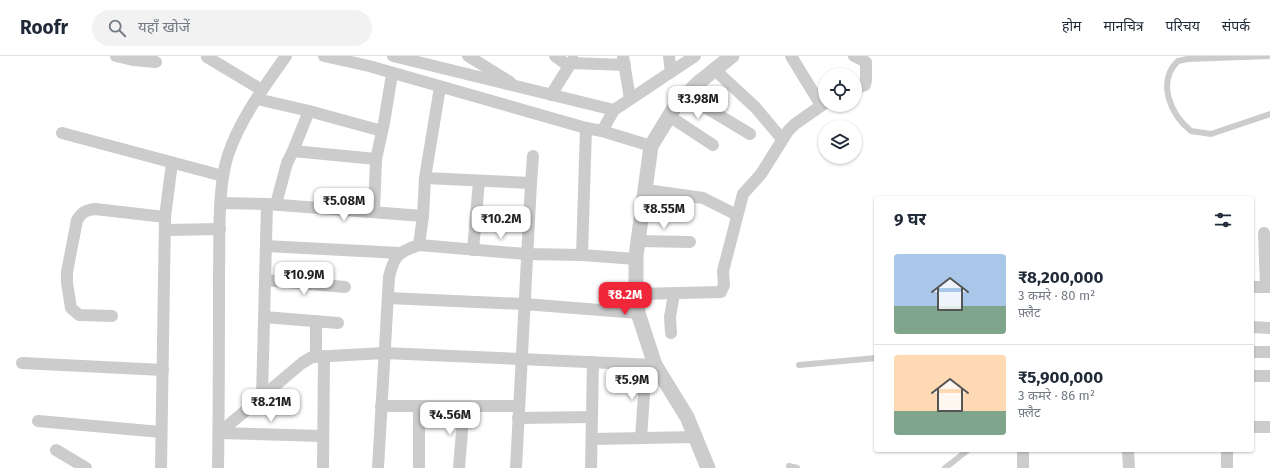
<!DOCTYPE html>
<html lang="hi">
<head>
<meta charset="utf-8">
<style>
  body { margin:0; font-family:"Fira Sans","Noto Sans Devanagari",sans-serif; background:#f2f2f3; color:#1f2937; height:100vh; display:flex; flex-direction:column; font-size:15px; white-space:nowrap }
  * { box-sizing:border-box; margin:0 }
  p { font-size:13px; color:#747a83 }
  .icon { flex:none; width:22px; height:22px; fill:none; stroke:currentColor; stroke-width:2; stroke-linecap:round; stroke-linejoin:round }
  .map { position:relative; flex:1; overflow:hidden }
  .details { position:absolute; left:874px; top:140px; width:380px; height:256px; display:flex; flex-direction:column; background:#fff; border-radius:4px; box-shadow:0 1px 3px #0004 }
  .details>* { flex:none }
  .tools { position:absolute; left:818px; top:12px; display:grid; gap:8px }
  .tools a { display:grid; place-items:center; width:44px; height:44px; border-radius:50%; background:#fff; box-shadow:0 1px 3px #0004; font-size:20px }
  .price { position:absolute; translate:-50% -34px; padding:0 9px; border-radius:8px; background:#fff; color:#222; font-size:13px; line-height:26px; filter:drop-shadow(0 1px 2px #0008) }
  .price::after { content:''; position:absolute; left:50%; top:24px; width:12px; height:9px; margin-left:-6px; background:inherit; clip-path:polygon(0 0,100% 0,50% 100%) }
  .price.selected { background:#f02739; color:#fff }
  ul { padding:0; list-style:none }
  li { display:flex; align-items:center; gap:12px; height:100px; padding:0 20px }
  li+li { border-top:1px solid #e0e1e3 }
  li span { display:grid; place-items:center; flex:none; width:112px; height:80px; border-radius:4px; color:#555 }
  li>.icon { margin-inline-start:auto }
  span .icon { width:48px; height:48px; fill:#fffc; stroke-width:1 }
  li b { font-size:17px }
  h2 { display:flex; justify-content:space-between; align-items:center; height:48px; padding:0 20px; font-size:17px }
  header { display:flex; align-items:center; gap:24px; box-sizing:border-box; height:56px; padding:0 20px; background:#fff; border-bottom:1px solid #e0e1e3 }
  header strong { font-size:19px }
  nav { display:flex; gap:22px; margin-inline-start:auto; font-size:14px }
  .search { width:280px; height:36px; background:#f2f2f3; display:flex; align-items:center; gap:10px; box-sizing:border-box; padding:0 14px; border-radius:22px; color:#747a83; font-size:15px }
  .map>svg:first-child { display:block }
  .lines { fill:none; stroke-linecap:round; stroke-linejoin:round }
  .service { stroke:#ccc; stroke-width:6 }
  .minor { stroke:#ccc; stroke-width:12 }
  .tertiary { stroke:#ccc; stroke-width:15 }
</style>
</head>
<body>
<header>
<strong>Roofr</strong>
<div class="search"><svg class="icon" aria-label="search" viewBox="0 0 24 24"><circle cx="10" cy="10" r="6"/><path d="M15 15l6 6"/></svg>यहाँ खोजें</div>
<nav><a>होम</a><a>मानचित्र</a><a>परिचय</a><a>संपर्क</a></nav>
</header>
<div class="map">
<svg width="1270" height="412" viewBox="0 0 1270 412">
  <rect width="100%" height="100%" fill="#fff"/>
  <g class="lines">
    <g class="service">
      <path d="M1270,0L1188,3L1178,5C1156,26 1171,59 1191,75L1211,78L1270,58"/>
      <path d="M799,309L876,302"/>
      <path d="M789,410L797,412"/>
      <path d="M945,412L968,394"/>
    </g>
    <g class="minor">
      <path d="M116,0L133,4L156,6"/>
      <path d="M324,0L369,10L586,72L602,75L651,90"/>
      <path d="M393,0L614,54"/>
      <path d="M468,0L510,26"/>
      <path d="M555,0L569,10L573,4"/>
      <path d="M623,0L630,43"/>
      <path d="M669,0L671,16"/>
      <path d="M791,0L821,49"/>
      <path d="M854,0L866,6V24L865,29L855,33"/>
      <path d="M207,1L262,34"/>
      <path d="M571,7L625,9"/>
      <path d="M715,14L755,51L782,83"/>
      <path d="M440,31L425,122L531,127L516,412"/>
      <path d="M551,39L569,10"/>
      <path d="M685,39L750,78"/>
      <path d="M257,43L309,55"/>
      <path d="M669,60L713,89"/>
      <path d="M586,72L582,199L636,203"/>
      <path d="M382,75L309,55L293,95L376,103L384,67L392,18"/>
      <path d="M602,75L614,54L695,0"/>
      <path d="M62,77L223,120"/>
      <path d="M531,127L533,100"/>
      <path d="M646,134L703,142L737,159"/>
      <path d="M221,147L267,148L262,341"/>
      <path d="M267,148L423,160"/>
      <path d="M276,148L287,107L293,95"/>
      <path d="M374,156L376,103"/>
      <path d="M166,174L220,173"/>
      <path d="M1264,177L1266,231"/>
      <path d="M638,185L690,186"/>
      <path d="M419,189L526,198L582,199"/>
      <path d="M266,190L400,197"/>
      <path d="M473,194L479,125"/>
      <path d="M265,224L345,231"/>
      <path d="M1252,231H1270"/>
      <path d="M636,238L721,236L724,229L723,215L743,138L761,118L788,75L795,68L825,47"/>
      <path d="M388,242L524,248L638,257"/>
      <path d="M112,260L79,259L71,252L67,227V216L77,164C82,156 86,154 95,153L165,161"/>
      <path d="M264,261L338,267"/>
      <path d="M1252,271L1270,272"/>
      <path d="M671,277L670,261L674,238"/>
      <path d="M1252,296H1270"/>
      <path d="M316,301V265"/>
      <path d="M22,307L163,314"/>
      <path d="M1252,320H1270"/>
      <path d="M381,350H519"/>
      <path d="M419,350V412"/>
      <path d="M518,362L592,361"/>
      <path d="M38,365L161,376"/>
      <path d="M1252,371H1270"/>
      <path d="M219,377L302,307L312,301L384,297L655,309"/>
      <path d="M219,377L322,380"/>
      <path d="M641,382L646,309"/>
      <path d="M592,383L696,381"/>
      <path d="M56,394L86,412"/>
      <path d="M1128,394L1129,412"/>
      <path d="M161,412L165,161L172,107"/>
      <path d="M218,412C219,347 219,282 219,217C220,182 217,133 228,99C240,63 264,31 286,0"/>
      <path d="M323,412L324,300"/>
      <path d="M378,412L389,221C394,200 398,196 419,189L423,160L425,122"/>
      <path d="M459,412L464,350"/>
      <path d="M591,412L593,306"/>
      <path d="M1023,412V394"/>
      <path d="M1227,412V394"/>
    </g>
    <path class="tertiary" d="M708,412L687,361L655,309L638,257L636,238V200L651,90L676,49L698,27L732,0"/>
  </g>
</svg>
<div class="tools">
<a><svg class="icon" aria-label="locate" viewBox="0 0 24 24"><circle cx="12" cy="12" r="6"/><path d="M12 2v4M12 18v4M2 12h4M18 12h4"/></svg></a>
<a><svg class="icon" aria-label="layers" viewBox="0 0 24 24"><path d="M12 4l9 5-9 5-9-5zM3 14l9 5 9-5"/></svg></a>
</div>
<b class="price" style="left:698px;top:64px">₹3.98M</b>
<b class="price" style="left:344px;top:166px">₹5.08M</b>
<b class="price" style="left:664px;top:174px">₹8.55M</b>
<b class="price" style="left:501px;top:184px">₹10.2M</b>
<b class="price" style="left:304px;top:240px">₹10.9M</b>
<b class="price selected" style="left:625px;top:260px">₹8.2M</b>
<b class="price" style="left:632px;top:345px">₹5.9M</b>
<b class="price" style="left:271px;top:367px">₹8.21M</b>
<b class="price" style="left:450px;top:380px">₹4.56M</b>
<section class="details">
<h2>9 घर<svg class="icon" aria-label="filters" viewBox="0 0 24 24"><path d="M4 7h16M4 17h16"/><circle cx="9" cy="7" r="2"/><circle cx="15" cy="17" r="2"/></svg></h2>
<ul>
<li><span style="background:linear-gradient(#a9c7e8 65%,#7fa58c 0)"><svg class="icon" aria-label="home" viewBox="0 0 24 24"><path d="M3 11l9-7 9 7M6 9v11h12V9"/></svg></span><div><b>₹8,200,000</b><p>3 कमरे · 80 m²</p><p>फ़्लैट</p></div></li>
<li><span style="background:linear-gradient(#ffd9b3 70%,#7fa58c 0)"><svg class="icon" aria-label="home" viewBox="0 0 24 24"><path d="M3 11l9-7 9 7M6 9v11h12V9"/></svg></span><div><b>₹5,900,000</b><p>3 कमरे · 86 m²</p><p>फ़्लैट</p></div></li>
</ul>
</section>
</div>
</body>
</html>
